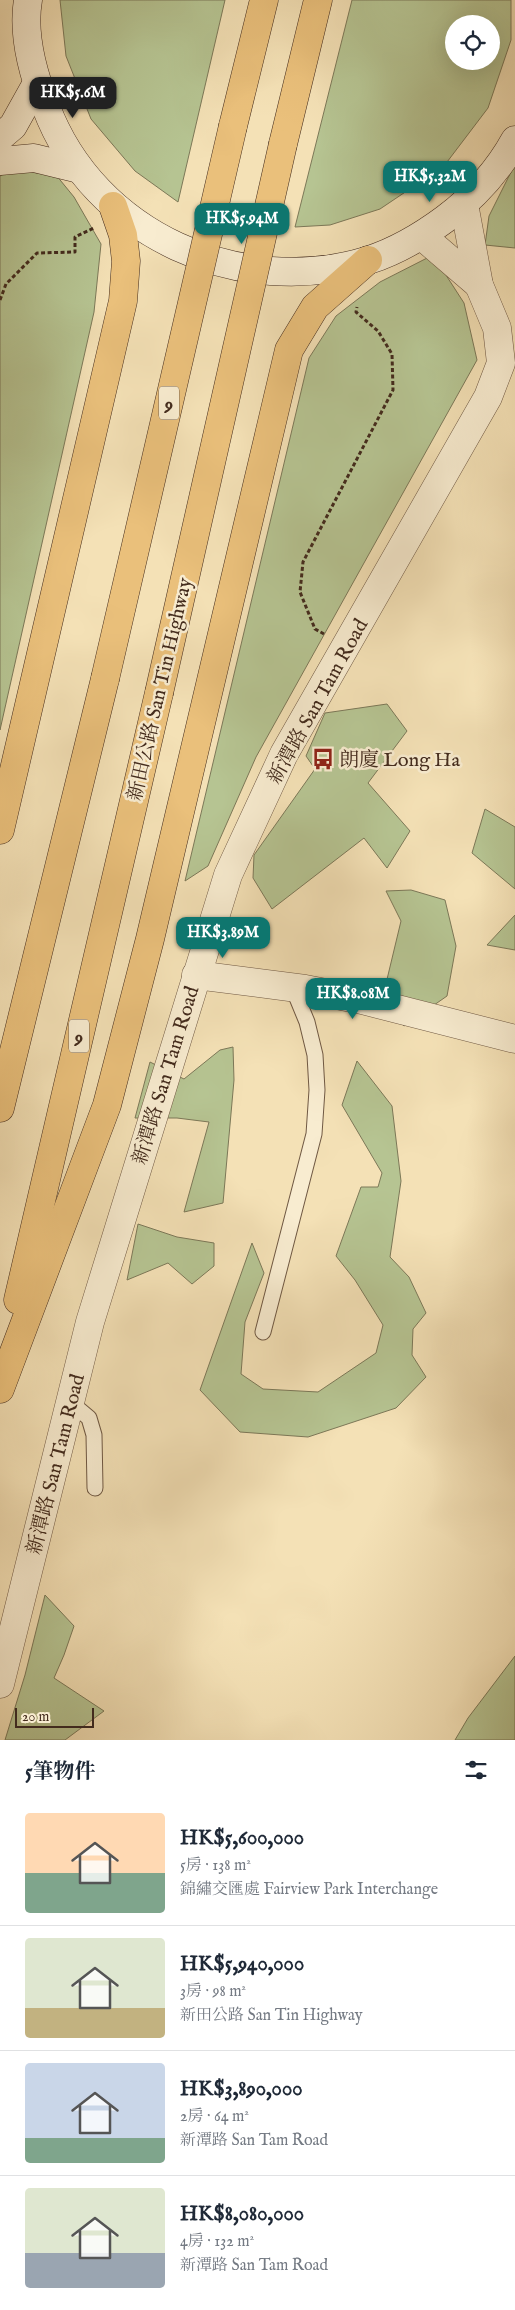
<!DOCTYPE html>
<html lang="zh-TW">
<head>
<meta charset="utf-8">
<style>
  body { margin:0; font-family:"IM FELL English","Noto Serif TC",serif; background:#f2f2f3; color:#1f2937; height:100vh; display:flex; flex-direction:column; font-size:19px; white-space:nowrap }
  * { box-sizing:border-box; margin:0 }
  p { font-size:16px; color:#747a83 }
  .icon { flex:none; width:28px; height:28px; fill:none; stroke:currentColor; stroke-width:2; stroke-linecap:round; stroke-linejoin:round }
  .map { position:relative; height:1740px; overflow:hidden }
  .side { display:flex; flex-direction:column; background:#fff; flex:1 }
  .side>* { flex:none }
  .buttons { position:absolute; left:445px; top:15px; display:grid; gap:10px }
  .buttons a { display:grid; place-items:center; width:55px; height:55px; border-radius:50%; background:#fff; box-shadow:0 5px 20px #0002; font-size:25px }
  .scale { position:absolute; left:15px; bottom:12px; width:79px; box-sizing:border-box; padding-left:5px; border:2px solid #432b1d; border-top:0; font-size:14px; line-height:18px; white-space:nowrap; color:#432b1d; -webkit-text-stroke:4px #f8ecd0; paint-order:stroke }
  .price { position:absolute; translate:-50% -42px; padding:0 11px; border-radius:10px; background:#0f766e; color:#fff; font-size:16px; line-height:32px; filter:drop-shadow(0 1px 2px #0008) }
  .price::after { content:''; position:absolute; left:50%; top:30px; width:15px; height:11px; margin-left:-8px; background:inherit; clip-path:polygon(0 0,100% 0,50% 100%) }
  .price.on { background:#222; color:#fff }
  ul { padding:0; list-style:none }
  li { display:flex; align-items:center; gap:15px; height:125px; padding:0 25px }
  li+li { border-top:1px solid #e0e1e3 }
  li span { display:grid; place-items:center; flex:none; width:140px; height:100px; border-radius:5px; color:#555 }
  li>.icon { margin-inline-start:auto }
  span .icon { width:60px; height:60px; fill:#fffc; stroke-width:1 }
  li b { font-size:21px }
  h2 { display:flex; justify-content:space-between; align-items:center; height:60px; padding:0 25px; font-size:21px }
  .map>svg:first-child { display:block }
  .green { fill:#b6c492; stroke:#7c7858; fill-rule:evenodd }
  .lines { fill:none; stroke-linecap:round; stroke-linejoin:round }
  .service-casing { stroke:#6f5843; stroke-width:17 }
  .minor-casing { stroke:#6f5843; stroke-width:29 }
  .tertiary-casing { stroke:#6f5843; stroke-width:29 }
  .secondary-casing { stroke:#432b1d; stroke-width:29 }
  .motorway-casing { stroke:#432b1d; stroke-width:29 }
  .path { stroke:#432b1d; stroke-width:3; stroke-dasharray:4 2.5; stroke-linecap:butt }
  .service { stroke:#f8ecd0; stroke-width:15 }
  .minor { stroke:#f8ecd0; stroke-width:28 }
  .tertiary { stroke:#f8ecd0; stroke-width:28 }
  .secondary { stroke:#f8ecd0; stroke-width:28 }
  .motorway { stroke:#eac07b; stroke-width:28 }
  .motorway-bridge-casing { stroke:#432b1d; stroke-width:29; stroke-linecap:butt }
  .motorway-bridge { stroke:#eac07b; stroke-width:28 }
  .labels { text-anchor:middle; stroke-width:5; stroke-linejoin:round; paint-order:stroke }
  .shield { fill:#f8ecd0; stroke:#796553; stroke-width:1 }
  .shield-label { font-size:19px; font-weight:bold; fill:#432b1d }
  .street-label { font-size:20px; fill:#432b1d; stroke:#f8ecd0 }
  .poi-label { font-size:20px; fill:#432b1d; stroke:#f8ecd0; text-anchor:start }
</style>
</head>
<body>
<div class="map">
<svg width="515" height="1740" viewBox="0 0 515 1740">
  <rect width="100%" height="100%" fill="#f4e1b6"/>
  <filter id="stains"><feTurbulence type="fractalNoise" baseFrequency=".004" numOctaves="4"/><feColorMatrix values="0 0 0 0 .2 0 0 0 0 .09 0 0 0 0 .02 0 0 0 .5 -.17"/></filter>
  <radialGradient id="worn" r=".72"><stop offset=".6" stop-color="#630" stop-opacity="0"/><stop offset="1" stop-color="#630" stop-opacity=".3"/></radialGradient>
  <g class="green">
    <path d="M60,0H225L178,202L135,171L91,119L66,56Z"/>
    <path d="M352,0H511V40L488,108L444,166L380,209L330,225L295,227ZM454,24H491V61H454Z"/>
    <path d="M515,164V248L485,245L489,216Z"/>
    <path d="M11,170L56,175L74,197L101,244L94,312L0,730V176Z"/>
    <path d="M433,255L464,303L477,360L256,757L208,866L185,881L309,358L336,316L380,282Z"/>
    <path d="M387,704L407,731L368,783L410,831L387,868L364,838L272,909L253,878L254,855L315,769L306,756L325,713Z"/>
    <path d="M485,809L515,827V889L472,853Z"/>
    <path d="M411,890L445,900L456,946L447,996L404,1026L383,996L401,921L386,891Z"/>
    <path d="M515,915V950L487,945Z"/>
    <path d="M233,1047L234,1080L223,1203L184,1212L209,1122L177,1118H135L150,1062L184,1079L220,1050Z"/>
    <path d="M357,1061L392,1106L401,1181L390,1257L409,1277L426,1313L413,1329L412,1355L426,1377L396,1408L308,1437L240,1432L200,1390L252,1243L264,1273L245,1322L241,1374L263,1389L318,1392L376,1353L383,1325L355,1280L336,1256L361,1187H378L382,1173L342,1105Z"/>
    <path d="M138,1224L177,1237L214,1243V1266L192,1284L168,1263L127,1280Z"/>
    <path d="M45,1595L74,1626L64,1655L54,1678L104,1711L65,1740H5L25,1675Z"/>
    <path d="M515,1656V1740H455L468,1718Z"/>
  </g>
  <g class="lines">
    <g class="service-casing">
      <g id="service">
        <path d="M263,1332L314,1134L317,1090L315,1055L307,1022L293,988"/>
        <path d="M70,1402L89,1418L94,1435L95,1488"/>
      </g>
    </g>
    <g class="minor-casing">
      <path id="minor" d="M196,975L305,989L362,1000L515,1039"/>
    </g>
    <g class="tertiary-casing">
      <g id="tertiary">
        <path d="M422,236L479,285"/>
        <path d="M0,1684L90,1322L228,875L284,754L488,397L501,363L497,328L479,285L464,204"/>
      </g>
    </g>
    <g class="secondary-casing">
      <g id="secondary">
        <path d="M28,0C22,35 33,74 46,107C94,235 240,300 369,260C397,251 422,236 445,219C473,198 498,171 515,140"/>
        <path d="M0,137L13,126L37,83"/>
        <path d="M0,161L34,158L79,169"/>
      </g>
    </g>
    <g class="motorway-casing">
      <g id="motorway">
        <path d="M233,126L264,0"/>
        <path d="M283,144L318,0"/>
        <path d="M0,830L123,301L126,261L123,235L113,206"/>
        <path d="M0,1108L105,679"/>
        <path d="M18,1300L159,693"/>
        <path d="M0,1389L107,1105L150,939L289,350L315,307L368,260"/>
      </g>
    </g>
    <g class="path">
      <path d="M0,300L6,284L37,253L75,252V237L94,228"/>
      <path d="M324,634L315,629L300,592L303,562L393,390L392,354L378,331L356,312L357,307"/>
    </g>
    <use href="#service" class="service"/>
    <use href="#minor" class="minor"/>
    <use href="#tertiary" class="tertiary"/>
    <use href="#secondary" class="secondary"/>
    <use href="#motorway" class="motorway"/>
    <g class="motorway-bridge-casing">
      <g id="motorway-bridge">
        <path d="M105,679L233,126"/>
        <path d="M159,693L283,144"/>
      </g>
    </g>
    <use href="#motorway-bridge" class="motorway-bridge"/>
  </g>
  <defs>
    <g id="bus-bare" transform="scale(1.725)"><path d="M-5-6H5V4H4V6H2V4H-2V6H-4V4H-5ZM-3.5-4V0h7V-4ZM-3.5 1.2v1.5H-2V1.2ZM2 1.2v1.5H3.5V1.2Z" fill="#8f2418" stroke="#f8ecd0" stroke-width="2.5" paint-order="stroke"/></g>
  </defs>
  <g fill-rule="evenodd">
    <use href="#bus-bare" x="323" y="759"/>
  </g>
  <g class="labels">
    <g class="shield">
      <rect x="159" y="386.5" width="20" height="33" rx="4"/>
      <rect x="69" y="1019.5" width="20" height="33" rx="4"/>
    </g>
    <g class="shield-label">
      <text x="169" y="410">9</text>
      <text x="79" y="1043">9</text>
    </g>
    <g class="street-label">
      <text transform="translate(159 689) rotate(-77)" y="7">新田公路 San Tin Highway</text>
      <text transform="translate(317 701) rotate(-61)" y="7">新潭路 San Tam Road</text>
      <text transform="translate(165 1075) rotate(-73)" y="7">新潭路 San Tam Road</text>
      <text transform="translate(55 1464) rotate(-76)" y="7">新潭路 San Tam Road</text>
    </g>
    <g class="poi-label">
      <text x="339" y="766">朗廈 Long Ha</text>
    </g>
  </g>
  <rect width="100%" height="100%" filter="url(#stains)"/>
  <rect width="100%" height="100%" fill="url(#worn)"/>
</svg>
<div class="buttons">
<a><svg class="icon" aria-label="locate" viewBox="0 0 24 24"><circle cx="12" cy="12" r="6"/><path d="M12 2v4M12 18v4M2 12h4M18 12h4"/></svg></a>
</div>
<div class="scale">20 m</div>
<b class="price on" style="left:73px;top:119px">HK$5.6M</b>
<b class="price" style="left:430px;top:203px">HK$5.32M</b>
<b class="price" style="left:242px;top:245px">HK$5.94M</b>
<b class="price" style="left:223px;top:959px">HK$3.89M</b>
<b class="price" style="left:353px;top:1020px">HK$8.08M</b>
</div>
<section class="side">
<h2>5筆物件<svg class="icon" aria-label="filters" viewBox="0 0 24 24"><path d="M4 7h16M4 17h16"/><circle cx="9" cy="7" r="2"/><circle cx="15" cy="17" r="2"/></svg></h2>
<ul>
<li><span style="background:linear-gradient(#ffd9b3 60%,#7fa58c 0)"><svg class="icon" aria-label="home" viewBox="0 0 24 24"><path d="M3 11l9-7 9 7M6 9v11h12V9"/></svg></span><div><b>HK$5,600,000</b><p>5房 · 138 m²</p><p>錦繡交匯處 Fairview Park Interchange</p></div></li>
<li><span style="background:linear-gradient(#dfe7d0 70%,#c2b280 0)"><svg class="icon" aria-label="home" viewBox="0 0 24 24"><path d="M3 11l9-7 9 7M6 9v11h12V9"/></svg></span><div><b>HK$5,940,000</b><p>3房 · 98 m²</p><p>新田公路 San Tin Highway</p></div></li>
<li><span style="background:linear-gradient(#c9d6e8 75%,#7fa58c 0)"><svg class="icon" aria-label="home" viewBox="0 0 24 24"><path d="M3 11l9-7 9 7M6 9v11h12V9"/></svg></span><div><b>HK$3,890,000</b><p>2房 · 64 m²</p><p>新潭路 San Tam Road</p></div></li>
<li><span style="background:linear-gradient(#dfe7d0 65%,#9aa5b1 0)"><svg class="icon" aria-label="home" viewBox="0 0 24 24"><path d="M3 11l9-7 9 7M6 9v11h12V9"/></svg></span><div><b>HK$8,080,000</b><p>4房 · 132 m²</p><p>新潭路 San Tam Road</p></div></li>
</ul>
</section>
</body>
</html>
